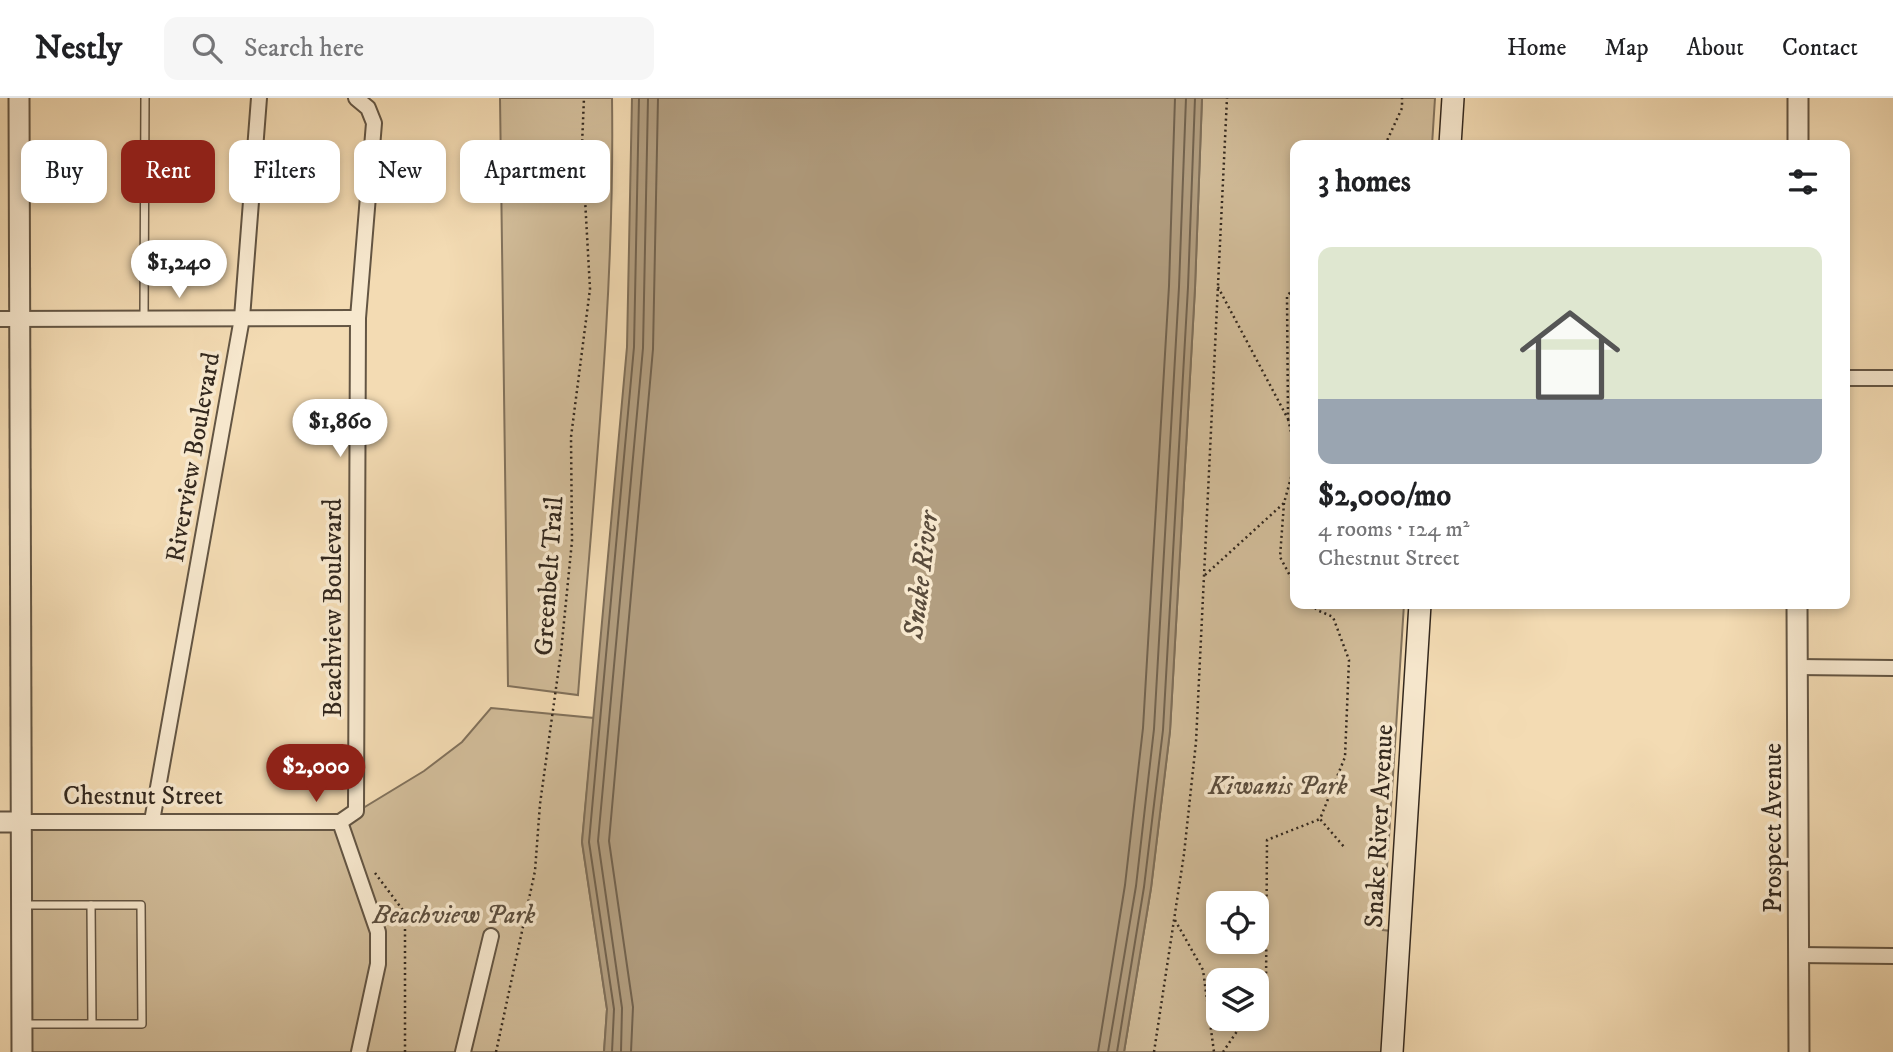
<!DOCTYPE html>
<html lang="en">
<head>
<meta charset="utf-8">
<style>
  body { margin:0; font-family:"IM FELL DW Pica",serif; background:#f6f6f6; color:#202124; height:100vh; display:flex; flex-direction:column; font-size:26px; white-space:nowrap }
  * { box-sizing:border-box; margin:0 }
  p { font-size:23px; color:#757577 }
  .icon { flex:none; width:38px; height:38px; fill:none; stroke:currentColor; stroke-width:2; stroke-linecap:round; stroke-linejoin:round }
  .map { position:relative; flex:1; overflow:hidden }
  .side { position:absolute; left:1290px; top:42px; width:560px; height:469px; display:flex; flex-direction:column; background:#fff; border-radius:14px; box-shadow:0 4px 10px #0003 }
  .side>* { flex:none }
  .top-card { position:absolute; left:21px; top:42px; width:665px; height:63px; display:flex; gap:14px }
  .fabs { position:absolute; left:1206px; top:793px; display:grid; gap:14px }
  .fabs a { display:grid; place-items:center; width:63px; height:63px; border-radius:14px; background:#fff; box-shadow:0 4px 10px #0003; font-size:35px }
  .price { position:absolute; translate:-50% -60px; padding:0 16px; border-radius:24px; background:#fff; color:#222; font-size:23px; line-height:46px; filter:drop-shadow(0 2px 4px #0008) }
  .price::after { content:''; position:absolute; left:50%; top:42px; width:21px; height:16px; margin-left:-10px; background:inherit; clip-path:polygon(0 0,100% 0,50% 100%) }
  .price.selected { background:#8f2418; color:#fff }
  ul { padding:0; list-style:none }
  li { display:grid; align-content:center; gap:14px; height:371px; padding:0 28px }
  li+li { border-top:2px solid #e0e0e0 }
  li span { display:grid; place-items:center; height:217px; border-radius:14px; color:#555 }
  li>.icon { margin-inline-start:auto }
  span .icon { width:126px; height:126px; fill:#fffc; stroke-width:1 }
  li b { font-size:30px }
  h2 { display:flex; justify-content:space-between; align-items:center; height:84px; padding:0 28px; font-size:30px }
  .chip { padding:0 24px; border-radius:14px; background:#fff; box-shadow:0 4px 10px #0003; font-size:24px; line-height:63px }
  .chip.selected { background:#8f2418; color:#fff }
  header { display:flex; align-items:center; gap:42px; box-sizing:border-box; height:98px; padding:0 35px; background:#fff; border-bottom:2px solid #e0e0e0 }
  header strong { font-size:33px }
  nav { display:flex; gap:38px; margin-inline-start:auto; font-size:24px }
  .search { width:490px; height:63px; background:#f6f6f6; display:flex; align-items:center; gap:18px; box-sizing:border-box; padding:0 24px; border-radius:14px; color:#757577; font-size:26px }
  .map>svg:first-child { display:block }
  .green { fill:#d2bd9a; stroke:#82725c; stroke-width:2; fill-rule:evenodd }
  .water { fill:#b29e80; stroke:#7f6f59; stroke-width:2 }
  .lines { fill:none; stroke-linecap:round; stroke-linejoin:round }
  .shore { stroke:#72634f; stroke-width:2 }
  .service-casing { stroke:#635543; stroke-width:10 }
  .minor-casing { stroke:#635543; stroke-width:18 }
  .tertiary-casing { stroke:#635543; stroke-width:23 }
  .secondary-casing { stroke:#33281e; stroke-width:24 }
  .path { stroke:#33281e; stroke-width:2.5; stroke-dasharray:2 3.5; stroke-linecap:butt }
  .service { stroke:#f7e8ce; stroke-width:7 }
  .minor { stroke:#f7e8ce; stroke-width:14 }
  .tertiary { stroke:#f7e8ce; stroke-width:19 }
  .secondary { stroke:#f7e8ce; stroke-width:21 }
  .labels { text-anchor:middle; stroke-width:7; stroke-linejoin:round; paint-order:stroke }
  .street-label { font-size:26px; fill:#33281e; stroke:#f7e8ce }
  .park-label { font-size:26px; font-style:italic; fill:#5b4d3d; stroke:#f7e8ce }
  .water-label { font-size:28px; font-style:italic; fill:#594b3b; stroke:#f7e8ce }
</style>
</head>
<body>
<header>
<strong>Nestly</strong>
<div class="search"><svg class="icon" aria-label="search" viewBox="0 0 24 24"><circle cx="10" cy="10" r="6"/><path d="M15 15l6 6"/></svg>Search here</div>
<nav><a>Home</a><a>Map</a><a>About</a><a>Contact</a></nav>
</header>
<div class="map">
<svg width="1893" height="954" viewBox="0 0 1893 954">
  <rect width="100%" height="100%" fill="#f3dbb3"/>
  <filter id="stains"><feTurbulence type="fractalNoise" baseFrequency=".00286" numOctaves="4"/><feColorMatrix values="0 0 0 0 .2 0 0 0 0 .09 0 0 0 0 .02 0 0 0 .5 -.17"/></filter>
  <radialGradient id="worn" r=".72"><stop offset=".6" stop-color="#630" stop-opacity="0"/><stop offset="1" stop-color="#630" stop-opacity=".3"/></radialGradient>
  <g class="green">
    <path d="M500,0H612C615,200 593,398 578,597L508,588Z"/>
    <path d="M1202,0H1435L1432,47H1295V506H1404L1383,832L1400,834L1392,954H1124L1151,790L1170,633L1195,190ZM1218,805H1256V844H1218ZM1218,882H1256V920H1218Z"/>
    <path d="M491,610L594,620L582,744L607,911L604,954H22V724H340L424,673L462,644Z"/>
  </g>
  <path class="water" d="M632,0H1202L1195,190L1170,633L1151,790L1124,954H604L607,911L582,744L627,249Z"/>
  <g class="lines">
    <g class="shore">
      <path d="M612,954L614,911L589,744L634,249L639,0"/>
      <path d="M621,954L622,910L598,743L643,250L648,0"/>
      <path d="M631,954L633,909L609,743L653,251L658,0"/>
      <path d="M1098,954L1125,787L1143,630L1169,188L1175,0"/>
      <path d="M1108,954L1136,788L1154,631L1179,189L1186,0"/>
      <path d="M1117,954L1144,789L1163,632L1188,189L1195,0"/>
    </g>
    <g class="service-casing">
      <g id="service">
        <path d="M144,220L145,0"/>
        <path d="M22,807H91"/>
        <path d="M23,926H142L141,807H91L92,926"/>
      </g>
    </g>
    <g class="minor-casing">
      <g id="minor">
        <path d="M0,221L358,220"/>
        <path d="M1844,280H1893"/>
        <path d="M1797,569L1893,570"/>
        <path d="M152,723L242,220L259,0"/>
        <path d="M22,724H340L378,834V866L359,954"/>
        <path d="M340,724L356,713L358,220L374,25L368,10L356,0"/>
        <path d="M1798,857L1893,858"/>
        <path d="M463,954L491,838"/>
      </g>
    </g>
    <g class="tertiary-casing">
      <g id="tertiary">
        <path d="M19,0L22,954"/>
        <path d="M1798,0V47"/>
        <path d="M1797,506L1799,954"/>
        <path d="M0,724H22"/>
      </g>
    </g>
    <g class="secondary-casing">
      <g id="secondary">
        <path d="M1450,47L1453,0"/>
        <path d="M1392,954L1420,506"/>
      </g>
    </g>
    <g class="path">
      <path d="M1385,47L1402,10V0"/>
      <path d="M1218,189L1288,321L1287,198L1295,189"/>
      <path d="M1288,321L1295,351"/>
      <path d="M1284,405L1280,459L1295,487"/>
      <path d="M1205,477L1284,405L1295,365"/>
      <path d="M1311,506L1317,512L1333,519L1349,562L1345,659L1320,721L1345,750"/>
      <path d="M375,775L405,815V954"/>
      <path d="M1175,822L1203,872L1214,954"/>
      <path d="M1256,905L1266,892L1267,742L1320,721"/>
      <path d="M496,954L535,773L540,706L561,554L572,443L571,339L590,191L582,47L584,0"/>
      <path d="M1154,954L1184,756L1196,644L1227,0"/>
      <path d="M1223,954L1246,920"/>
    </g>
    <use href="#service" class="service"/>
    <use href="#minor" class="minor"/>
    <use href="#tertiary" class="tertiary"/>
    <use href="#secondary" class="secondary"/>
  </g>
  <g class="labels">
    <g class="street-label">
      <text transform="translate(192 359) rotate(-80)" y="9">Riverview Boulevard</text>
      <text transform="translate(548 478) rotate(-86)" y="9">Greenbelt Trail</text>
      <text transform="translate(332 510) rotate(-90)" y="9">Beachview Boulevard</text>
      <text x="143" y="706">Chestnut Street</text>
      <text transform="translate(1378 728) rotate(-87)" y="9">Snake River Avenue</text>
      <text transform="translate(1772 730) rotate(-90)" y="9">Prospect Avenue</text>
    </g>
    <g class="park-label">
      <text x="1278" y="696">Kiwanis Park</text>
      <text x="454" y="825">Beachview Park</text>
    </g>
    <g class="water-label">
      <text transform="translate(920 477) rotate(-83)" y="10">Snake River</text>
    </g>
  </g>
  <rect width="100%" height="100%" filter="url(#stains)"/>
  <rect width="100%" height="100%" fill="url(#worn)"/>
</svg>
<div class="fabs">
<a><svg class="icon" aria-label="locate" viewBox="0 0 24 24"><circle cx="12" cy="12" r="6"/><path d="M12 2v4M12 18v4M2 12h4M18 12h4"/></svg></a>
<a><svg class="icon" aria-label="layers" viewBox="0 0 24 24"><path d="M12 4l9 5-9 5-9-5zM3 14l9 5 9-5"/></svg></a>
</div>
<b class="price" style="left:179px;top:202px">$1,240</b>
<b class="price" style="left:340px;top:361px">$1,860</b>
<b class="price selected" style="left:316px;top:706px">$2,000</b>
<div class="top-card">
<a class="chip">Buy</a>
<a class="chip selected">Rent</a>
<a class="chip">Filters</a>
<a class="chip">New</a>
<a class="chip">Apartment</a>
</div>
<section class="side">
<h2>3 homes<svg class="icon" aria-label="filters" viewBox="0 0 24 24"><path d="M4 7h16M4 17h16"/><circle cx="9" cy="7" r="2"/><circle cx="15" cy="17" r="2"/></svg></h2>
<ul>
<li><span style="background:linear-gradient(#dfe7d0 70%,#9aa5b1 0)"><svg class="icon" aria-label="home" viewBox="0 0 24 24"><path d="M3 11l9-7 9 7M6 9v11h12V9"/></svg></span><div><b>$2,000/mo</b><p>4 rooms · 124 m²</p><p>Chestnut Street</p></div></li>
</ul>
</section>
</div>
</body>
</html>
